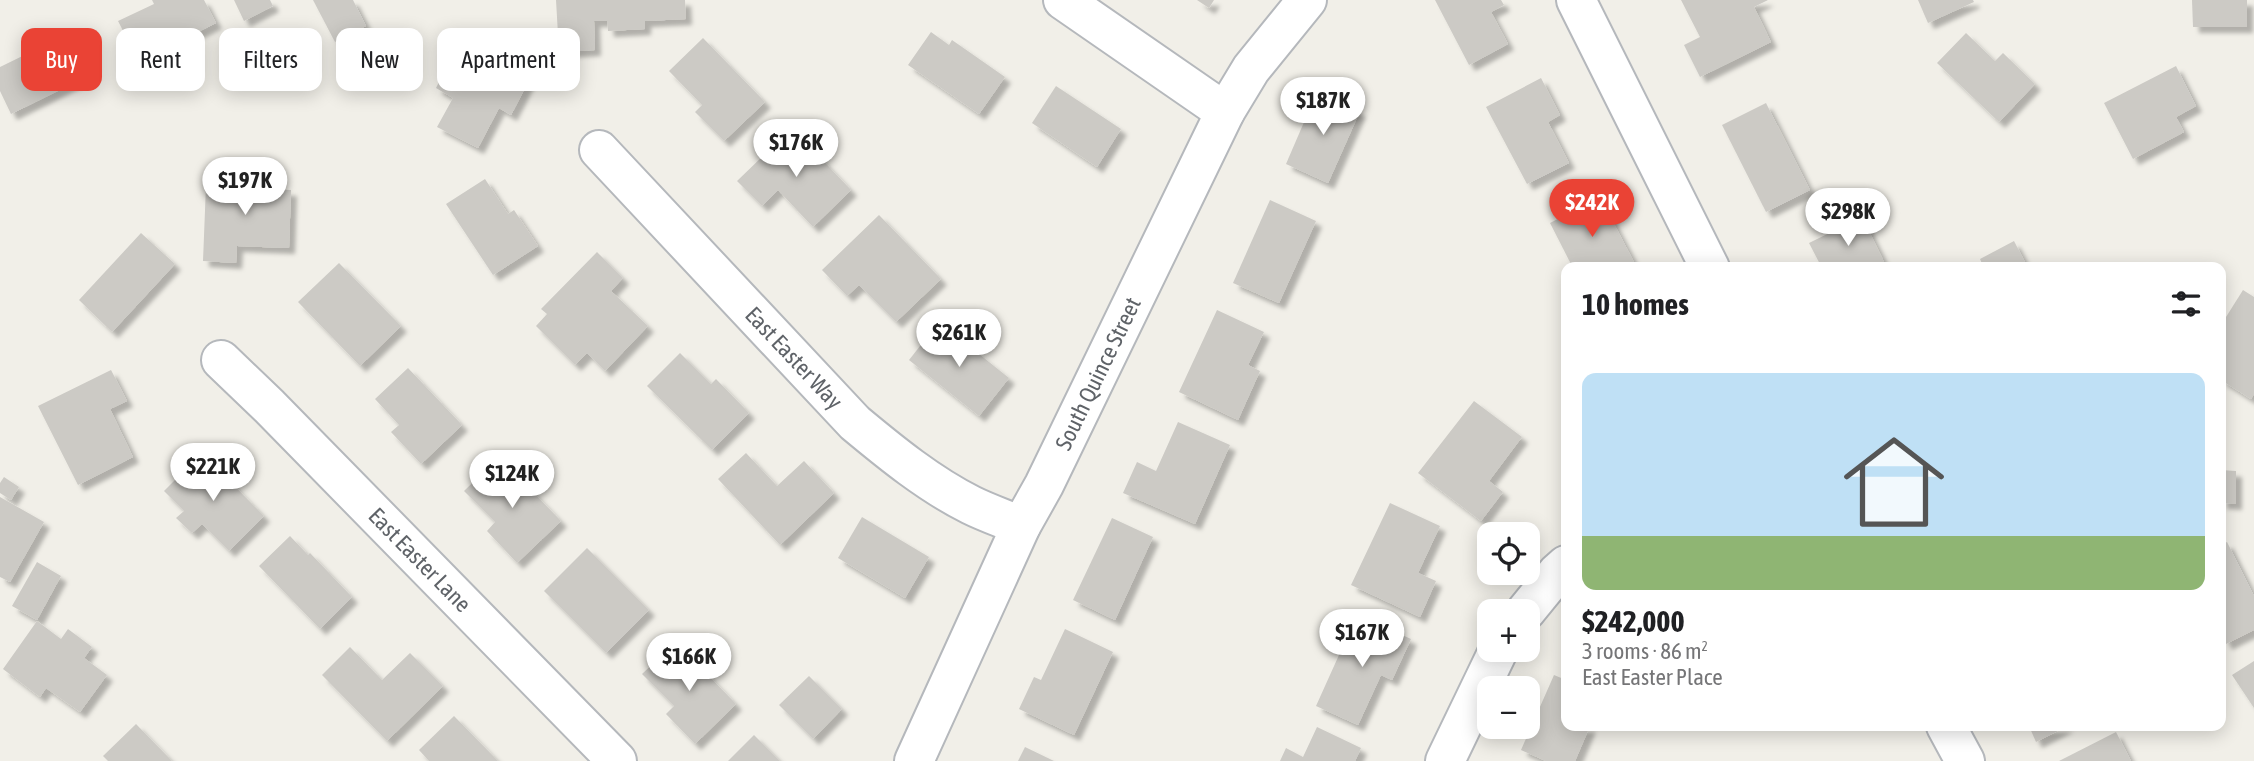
<!DOCTYPE html>
<html lang="en">
<head>
<meta charset="utf-8">
<style>
  body { margin:0; font-family:"Asap Condensed",sans-serif; background:#f6f6f6; color:#202124; height:100vh; display:flex; flex-direction:column; font-size:26px; white-space:nowrap }
  * { box-sizing:border-box; margin:0 }
  p { font-size:23px; color:#757577 }
  .icon { flex:none; width:38px; height:38px; fill:none; stroke:currentColor; stroke-width:2; stroke-linecap:round; stroke-linejoin:round }
  .map { position:relative; flex:1; overflow:hidden }
  .drawer { position:absolute; left:1561px; top:262px; width:665px; height:469px; display:flex; flex-direction:column; background:#fff; border-radius:14px; box-shadow:0 4px 18px #0003 }
  .drawer>* { flex:none }
  .guide { position:absolute; left:21px; top:28px; width:665px; height:63px; display:flex; gap:14px }
  .buttons { position:absolute; left:1477px; top:522px; display:grid; gap:14px }
  .buttons a { display:grid; place-items:center; width:63px; height:63px; border-radius:14px; background:#fff; box-shadow:0 4px 18px #0003; font-size:35px }
  .price { position:absolute; translate:-50% -60px; padding:0 16px; border-radius:24px; background:#fff; color:#222; font-size:23px; line-height:46px; filter:drop-shadow(0 2px 4px #0008) }
  .price::after { content:''; position:absolute; left:50%; top:42px; width:21px; height:16px; margin-left:-10px; background:inherit; clip-path:polygon(0 0,100% 0,50% 100%) }
  .price.active { background:#ea4335; color:#fff }
  ul { padding:0; list-style:none }
  li { display:grid; align-content:center; gap:14px; height:371px; padding:0 21px }
  li+li { border-top:2px solid #e0e0e0 }
  li span { display:grid; place-items:center; height:217px; border-radius:14px; color:#555 }
  li>.icon { margin-inline-start:auto }
  span .icon { width:126px; height:126px; fill:#fffc; stroke-width:1 }
  li b { font-size:30px }
  h2 { display:flex; justify-content:space-between; align-items:center; height:84px; padding:0 21px; font-size:30px }
  .pill { padding:0 24px; border-radius:14px; background:#fff; box-shadow:0 4px 18px #0003; font-size:24px; line-height:63px }
  .pill.active { background:#ea4335; color:#fff }
  .map>svg:first-child { display:block }
  .building { fill:#cccac5; filter:url(#shadow) }
  .lines { fill:none; stroke-linecap:round; stroke-linejoin:round }
  .street-casing { stroke:#b5b8bc; stroke-width:42 }
  .street { stroke:#fff; stroke-width:38 }
  .labels { text-anchor:middle; stroke-width:5; stroke-linejoin:round; paint-order:stroke }
  .street-label { font-size:23px; fill:#5f6368; stroke:#fff }
</style>
</head>
<body>
<div class="map">
<svg width="2254" height="761" viewBox="0 0 2254 761">
  <defs>
    <filter id="shadow"><feDropShadow dx="6" dy="6" stdDeviation="2" flood-color="#0004"/></filter>
  </defs>
  <rect width="100%" height="100%" fill="#f1efe8"/>
  <g class="building">
    <path d="M152,0H204L216,23L139,62L118,21L154,4Z"/>
    <path d="M234,0H270L273,6L244,21Z"/>
    <path d="M313,0H353L366,26L335,42Z"/>
    <path d="M556,0H685L686,19L645,21V29L608,31L607,21H594L595,50L559,52Z"/>
    <path d="M1197,0H1214L1209,8Z"/>
    <path d="M1435,0H1501L1504,5L1491,12L1508,44L1469,65Z"/>
    <path d="M1681,0H1768L1754,7L1771,42L1700,77L1684,45L1700,37Z"/>
    <path d="M1918,0H1973L1974,2L1928,23Z"/>
    <path d="M2192,0H2247V27H2193Z"/>
    <path d="M931,32L949,45L952,40L1005,77L979,114L908,65Z"/>
    <path d="M1966,33L1995,61L2003,53L2035,84L1999,122L1937,63Z"/>
    <path d="M73,35L92,74L11,114L0,91V67L47,44L48,47Z"/>
    <path d="M703,38L765,102L724,141L695,112L702,105L669,71Z"/>
    <path d="M481,43L534,71L511,115L499,108L478,148L437,127L453,98L436,88L444,72L462,81Z"/>
    <path d="M2176,66L2196,106L2176,117L2184,132L2133,159L2104,103Z"/>
    <path d="M1541,78L1560,115L1548,122L1569,163L1527,184L1486,107Z"/>
    <path d="M1056,86L1121,129L1097,167L1032,123Z"/>
    <path d="M1317,92L1360,111L1328,183L1286,164Z"/>
    <path d="M1766,103L1810,190L1766,212L1722,125Z"/>
    <path d="M792,128L851,190L813,227L778,190L762,206L737,181Z"/>
    <path d="M228,173L268,174V189L291,190L289,248L237,246L236,263L203,261L206,185L227,186Z"/>
    <path d="M485,179L508,214L514,210L538,246L493,275L446,204Z"/>
    <path d="M1600,197L1637,268H1573L1550,223Z"/>
    <path d="M1270,200L1316,221L1279,303L1233,283Z"/>
    <path d="M879,215L941,279L896,322L859,285L847,296L822,270Z"/>
    <path d="M1862,217L1887,268H1822L1809,243Z"/>
    <path d="M141,233L175,264L112,332L79,300Z"/>
    <path d="M2014,241L2028,268H1984L1980,259Z"/>
    <path d="M597,252L623,278L611,291L648,326L605,371L587,353L575,365L536,326L547,314L541,309Z"/>
    <path d="M339,263L401,326L360,366L298,302Z"/>
    <path d="M2243,290L2254,297V394L2251,399L2221,380V325Z"/>
    <path d="M1217,310L1264,332L1248,365L1260,371L1238,420L1179,392Z"/>
    <path d="M939,322L1009,378L979,416L909,360Z"/>
    <path d="M680,353L711,384L716,379L749,413L712,450L647,386Z"/>
    <path d="M408,368L462,425L421,464L391,432L399,425L375,399Z"/>
    <path d="M111,370L127,401L110,409L133,457L78,485L38,406Z"/>
    <path d="M1474,401L1522,437L1489,481L1503,492L1481,521L1418,473Z"/>
    <path d="M1178,422L1230,445L1195,524L1123,493L1137,462L1156,471Z"/>
    <path d="M202,453L264,516L229,551L202,524L192,533L176,518L184,511L164,491Z"/>
    <path d="M746,453L777,486L804,461L834,493L780,545L718,479Z"/>
    <path d="M499,457L561,521L517,563L487,531L495,522L464,491Z"/>
    <path d="M2221,470L2236,471V504L2221,503Z"/>
    <path d="M4,477L19,487L11,500L0,493V483Z"/>
    <path d="M0,497L44,522L10,582L0,577Z"/>
    <path d="M1390,503L1440,526L1418,573L1436,581L1420,617L1351,585Z"/>
    <path d="M862,517L929,557L905,598L838,558Z"/>
    <path d="M1112,518L1153,537L1115,620L1073,600Z"/>
    <path d="M290,536L308,555L310,553L352,597L320,629L259,566Z"/>
    <path d="M2227,542L2254,596V630L2226,644L2221,633V545Z"/>
    <path d="M587,548L649,610L606,653L544,591Z"/>
    <path d="M37,562L61,576L37,620L12,606Z"/>
    <path d="M1357,615L1411,639L1392,680L1381,675L1358,725L1316,706Z"/>
    <path d="M37,621L61,639L68,629L92,647L84,658L107,675L80,712L46,688L40,697L3,669Z"/>
    <path d="M1065,629L1113,652L1074,735L1019,709L1034,677L1041,680Z"/>
    <path d="M676,642L736,704L695,744L666,714L674,706L642,674Z"/>
    <path d="M350,647L382,680L410,653L443,686L387,741L322,675Z"/>
    <path d="M2254,661V708L2232,675Z"/>
    <path d="M1554,675L1566,680V726H1590L1575,761H1546L1521,750Z"/>
    <path d="M809,676L842,709L813,739L779,705Z"/>
    <path d="M454,716L498,761H429L419,750Z"/>
    <path d="M136,724L172,761H108L103,756Z"/>
    <path d="M2029,726H2068L2036,742Z"/>
    <path d="M1317,727L1361,748L1355,761H1280L1286,748L1303,757Z"/>
    <path d="M2116,732L2131,761H2059Z"/>
    <path d="M754,735L780,761H728Z"/>
    <path d="M1025,747L1054,761H1018Z"/>
  </g>
  <g class="lines">
    <g class="street-casing">
      <g id="street">
        <path d="M1063,0L1225,112"/>
        <path d="M1576,0L1710,268"/>
        <path id="s1" d="M599,150L855,423C891,453 929,484 971,505C987,513 1005,519 1021,526"/>
        <path id="s2" d="M221,360L269,406L617,761"/>
        <path d="M1526,611L1557,573L1566,565"/>
        <path d="M1946,726L1965,761"/>
        <path id="s3" d="M914,761L1021,526L1044,485L1225,112L1251,69L1307,0"/>
        <path d="M1445,761L1499,649"/>
      </g>
    </g>
    <use href="#street" class="street"/>
  </g>
  <g class="labels">
    <g class="street-label">
      <text dy="8" stroke="none"><textPath href="#s1" startOffset="285">East Easter Way</textPath></text>
      <text dy="8" stroke="none"><textPath href="#s3" startOffset="429">South Quince Street</textPath></text>
      <text dy="8" stroke="none"><textPath href="#s2" startOffset="282">East Easter Lane</textPath></text>
    </g>
  </g>
</svg>
<div class="buttons">
<a><svg class="icon" aria-label="locate" viewBox="0 0 24 24"><circle cx="12" cy="12" r="6"/><path d="M12 2v4M12 18v4M2 12h4M18 12h4"/></svg></a>
<a>+</a>
<a>−</a>
</div>
<b class="price" style="left:1323px;top:137px">$187K</b>
<b class="price" style="left:796px;top:179px">$176K</b>
<b class="price" style="left:245px;top:217px">$197K</b>
<b class="price active" style="left:1592px;top:239px">$242K</b>
<b class="price" style="left:1848px;top:248px">$298K</b>
<b class="price" style="left:959px;top:369px">$261K</b>
<b class="price" style="left:213px;top:503px">$221K</b>
<b class="price" style="left:512px;top:510px">$124K</b>
<b class="price" style="left:1362px;top:669px">$167K</b>
<b class="price" style="left:689px;top:693px">$166K</b>
<div class="guide">
<a class="pill active">Buy</a>
<a class="pill">Rent</a>
<a class="pill">Filters</a>
<a class="pill">New</a>
<a class="pill">Apartment</a>
</div>
<section class="drawer">
<h2>10 homes<svg class="icon" aria-label="filters" viewBox="0 0 24 24"><path d="M4 7h16M4 17h16"/><circle cx="9" cy="7" r="2"/><circle cx="15" cy="17" r="2"/></svg></h2>
<ul>
<li><span style="background:linear-gradient(#bfe0f5 75%,#8fb573 0)"><svg class="icon" aria-label="home" viewBox="0 0 24 24"><path d="M3 11l9-7 9 7M6 9v11h12V9"/></svg></span><div><b>$242,000</b><p>3 rooms · 86 m²</p><p>East Easter Place</p></div></li>
</ul>
</section>
</div>
</body>
</html>
